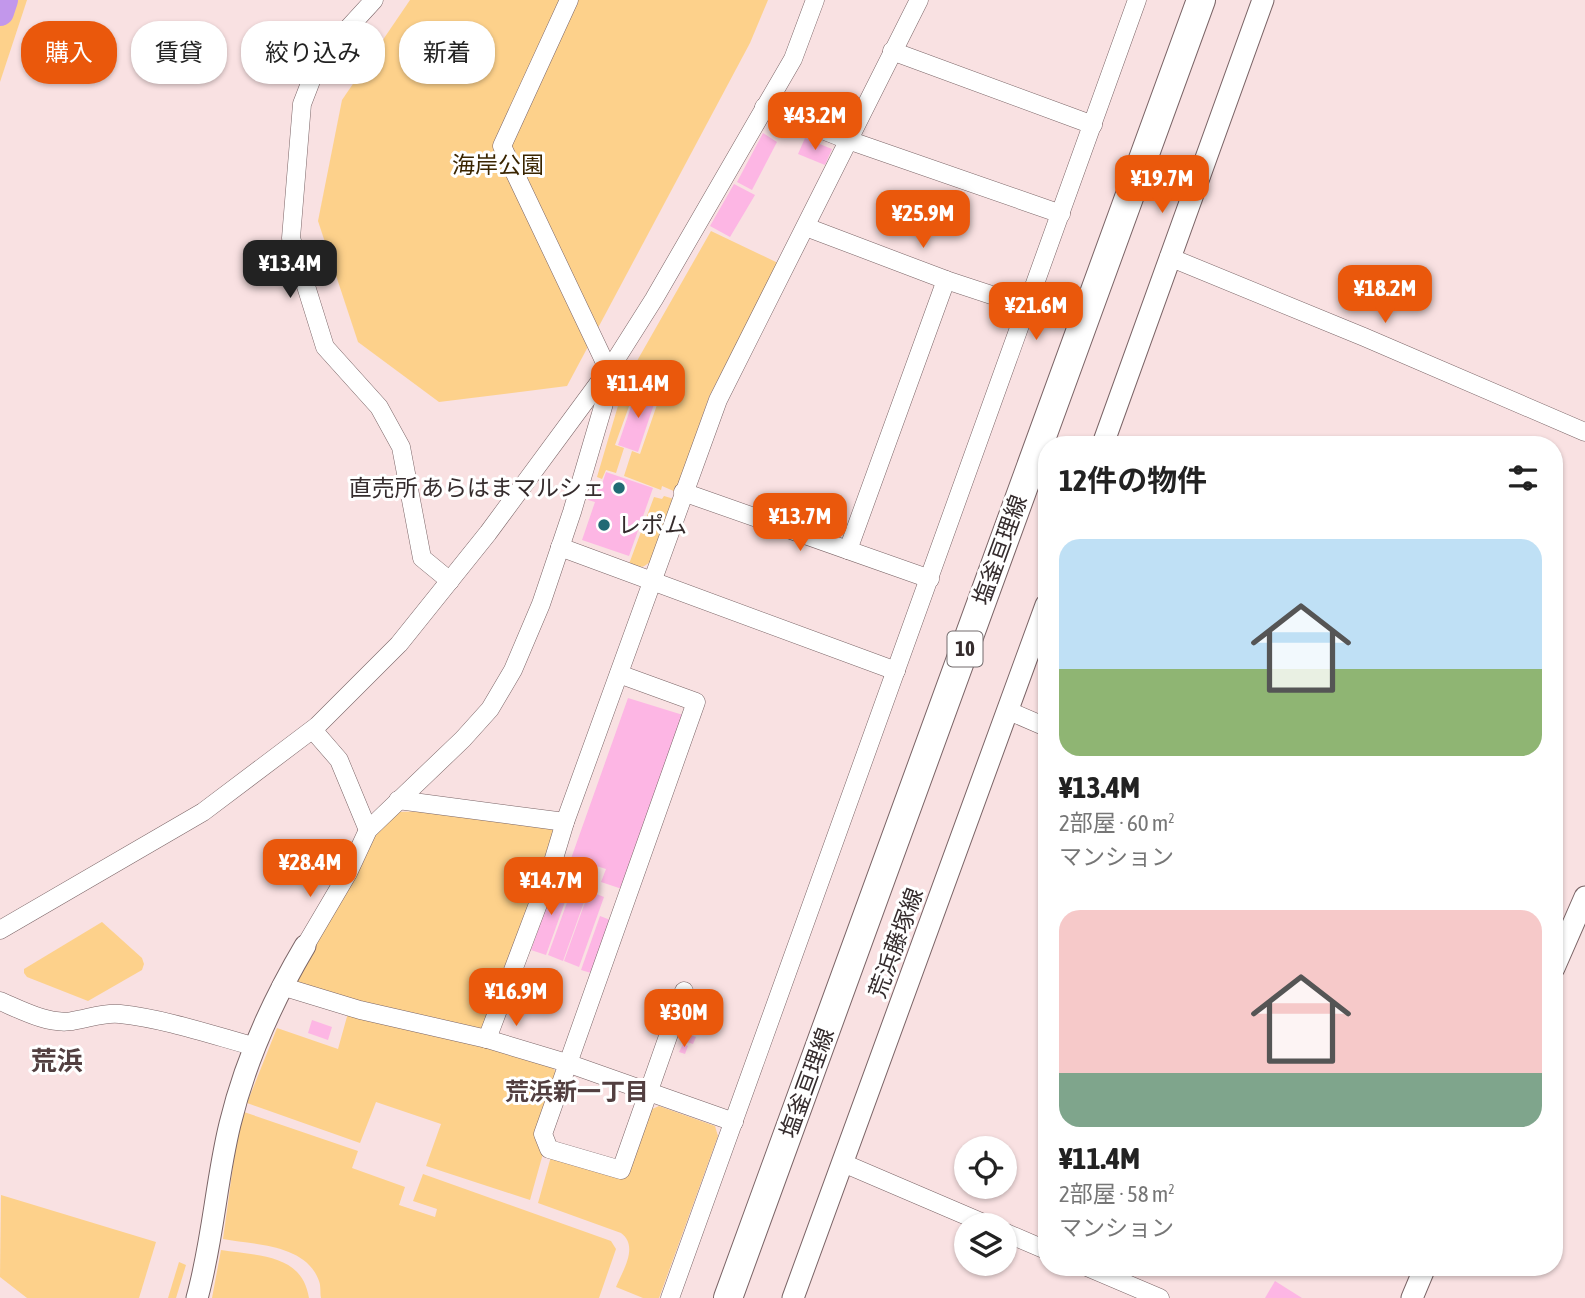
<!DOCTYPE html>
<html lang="ja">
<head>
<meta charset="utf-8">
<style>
  body { margin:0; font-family:"Asap Condensed","Noto Sans JP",sans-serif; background:#f6f6f6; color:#222; height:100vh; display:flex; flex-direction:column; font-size:26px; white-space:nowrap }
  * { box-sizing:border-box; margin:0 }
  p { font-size:23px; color:#767676 }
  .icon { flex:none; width:38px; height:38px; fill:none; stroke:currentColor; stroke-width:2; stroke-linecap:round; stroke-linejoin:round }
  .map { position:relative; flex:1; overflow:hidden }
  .side { position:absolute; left:1038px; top:436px; width:525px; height:840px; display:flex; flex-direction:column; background:#fff; border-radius:28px; box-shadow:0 2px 5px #0004 }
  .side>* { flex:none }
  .top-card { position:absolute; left:21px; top:21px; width:665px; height:63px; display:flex; gap:14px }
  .buttons { position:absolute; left:954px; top:1136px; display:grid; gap:14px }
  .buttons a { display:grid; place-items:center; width:63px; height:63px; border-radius:50%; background:#fff; box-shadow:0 2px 5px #0004; font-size:35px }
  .price { position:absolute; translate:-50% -60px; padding:0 16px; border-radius:14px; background:#ea580c; color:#fff; font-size:23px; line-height:46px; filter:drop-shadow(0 2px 4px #0008) }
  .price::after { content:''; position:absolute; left:50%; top:42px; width:21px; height:16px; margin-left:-10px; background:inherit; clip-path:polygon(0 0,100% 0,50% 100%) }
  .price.current { background:#222; color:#fff }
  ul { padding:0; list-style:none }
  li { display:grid; align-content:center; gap:14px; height:371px; padding:0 21px }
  li span { display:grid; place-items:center; height:217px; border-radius:21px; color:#555 }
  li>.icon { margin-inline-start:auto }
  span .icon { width:126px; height:126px; fill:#fffc; stroke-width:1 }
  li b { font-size:30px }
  h2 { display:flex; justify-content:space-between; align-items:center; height:84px; padding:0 21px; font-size:30px }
  .chip { padding:0 24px; border-radius:28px; background:#fff; box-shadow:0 2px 5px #0004; font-size:24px; line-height:63px }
  .chip.current { background:#ea580c; color:#fff }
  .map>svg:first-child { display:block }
  .green { fill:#fdd18b }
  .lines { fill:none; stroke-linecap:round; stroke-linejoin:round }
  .river { stroke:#c297eb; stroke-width:28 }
  .building { fill:#fdb6e4 }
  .minor-casing { stroke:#7a6466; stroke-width:19 }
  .tertiary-casing { stroke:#7a6466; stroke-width:23 }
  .primary-casing { stroke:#7a6466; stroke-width:30 }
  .minor { stroke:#fff; stroke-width:18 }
  .tertiary { stroke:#fff; stroke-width:21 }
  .primary { stroke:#fff; stroke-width:28 }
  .poi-dot { fill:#206a74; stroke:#fff; stroke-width:2.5 }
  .labels { text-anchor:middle; stroke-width:6; stroke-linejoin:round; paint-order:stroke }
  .shield { fill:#fff; stroke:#726b6c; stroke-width:2 }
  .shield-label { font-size:21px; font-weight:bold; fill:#352c2d }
  .park-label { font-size:23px; fill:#3a2500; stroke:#fff }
  .poi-label { font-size:23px; fill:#352c2d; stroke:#fff; text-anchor:end }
  .street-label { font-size:23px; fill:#352c2d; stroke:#fff }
  .neighbourhood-label { font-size:24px; font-weight:bold; fill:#523f40; stroke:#fff }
  .quarter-label { font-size:26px; font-weight:bold; fill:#523f40; stroke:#fff }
</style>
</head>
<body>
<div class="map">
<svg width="1585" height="1298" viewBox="0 0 1585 1298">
  <rect width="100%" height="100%" fill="#f9e1e2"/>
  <g class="green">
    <path d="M0,0H27L0,82Z"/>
    <path d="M410,0H768L750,43L567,386L439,402L358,342L318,221L342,100Z"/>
    <path d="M711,231L778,263L709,397L676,492L662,486L661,490L624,476L632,451L640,454L660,396L636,387L615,445L624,448L616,473L606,470L602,479L597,477L625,382Z"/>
    <path d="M664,496L674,499L652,559C644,569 640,568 629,564L654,497L662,499Z"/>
    <path d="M430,811L553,825L560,834L480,1033L298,987L293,981L369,841L396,812Z"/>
    <path d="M102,922L142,958L144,964L142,970L88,1001L27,977L24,973V969Z"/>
    <path d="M348,1013L396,1022L552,1066L558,1076L544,1150L530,1200L426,1166L441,1124L376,1102L360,1143L247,1103L277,1028L338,1049Z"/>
    <path d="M659,1106L715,1126L718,1136L659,1298H643L616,1287C623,1270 639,1246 621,1233L538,1203L552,1153L625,1178L650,1110Z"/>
    <path d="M244,1112L358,1151L352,1168L405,1187L399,1205L435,1217L437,1209L413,1201L423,1174L611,1241L616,1249L599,1298H321C320,1293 321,1286 319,1281C306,1244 255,1245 223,1239L236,1144Z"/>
    <path d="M1,1195L156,1242L139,1298H27L0,1277Z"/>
    <path d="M221,1250C257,1256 302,1253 309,1298H212Z"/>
    <path d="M179,1262L186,1265L176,1298H168Z"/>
  </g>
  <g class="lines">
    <path class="river" d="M0,12L4,0"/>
  </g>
  <g class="building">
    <path d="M763,133L777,142L752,190L737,182Z"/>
    <path d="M805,138L832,149L825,165L798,154Z"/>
    <path d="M734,184L755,195L730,237L710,226Z"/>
    <path d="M637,389L657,395L638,452L618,445Z"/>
    <path d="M606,472L653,488L629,556L582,540L595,502L588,500L593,484L601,487Z"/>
    <path d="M628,698L683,715L622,889L601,882L606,869L590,864L585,876L567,870Z"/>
    <path d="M556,880L571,885L546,955L531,950Z"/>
    <path d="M573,886L588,891L563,961L548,955Z"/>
    <path d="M589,891L604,897L579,967L564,961Z"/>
    <path d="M600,916L613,921L591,973L581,970Z"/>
    <path d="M312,1020L332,1027L328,1040L308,1033Z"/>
    <path d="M686,1034L696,1037L693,1044L684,1041Z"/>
    <path d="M683,1044L688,1046L685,1054L679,1052Z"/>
    <path d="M1275,1281L1302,1298H1265Z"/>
  </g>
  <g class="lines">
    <g class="minor-casing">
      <g id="minor">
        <path d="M374,0L319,60L302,104L291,238L325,347L379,407L401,447L422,558L450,581"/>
        <path d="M569,0L502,146L608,369"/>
        <path d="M892,51L1093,125"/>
        <path d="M764,107L848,140L1061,214"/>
        <path d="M806,227L946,280L1028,307"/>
        <path d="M1169,257L1364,337L1585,432"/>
        <path d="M683,492L930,579"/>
        <path d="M560,547L896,671"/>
        <path d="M848,550L946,280"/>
        <path d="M619,674L696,702L543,1134L549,1149L621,1170L684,991"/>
        <path d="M1009,711L1046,727"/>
        <path d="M313,730L339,760L368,830"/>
        <path d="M398,800L565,822"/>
        <path d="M0,930L203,812L317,726L399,644L488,533L609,369"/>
        <path d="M305,946L348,873L368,830L463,739L490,709L513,670L541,604L572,512L618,356L654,299L793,59L815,0"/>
        <path d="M281,986L360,1010L487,1039L567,1063L734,1122"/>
        <path d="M0,1001C21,1010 49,1025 72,1021C88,1019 103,1012 120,1014C166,1019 212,1035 256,1047"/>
        <path d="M487,1039L549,875L565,822L718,400L919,0"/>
        <path d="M843,1163L988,1225"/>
        <path d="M1004,1232L1046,1250"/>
        <path d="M1087,1267L1160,1298"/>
        <path d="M670,1298L1137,0"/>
      </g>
    </g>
    <g class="tertiary-casing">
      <g id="tertiary">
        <path d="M1103,444L1263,0"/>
        <path d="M1554,968L1585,897"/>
        <path d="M197,1298C213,1241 216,1181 230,1124C245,1062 273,1000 305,946"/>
        <path d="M793,1298L1046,605"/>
        <path d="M1412,1298L1425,1267"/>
      </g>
    </g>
    <g class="primary-casing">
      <path id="primary" d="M728,1298L1201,0"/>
    </g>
    <use href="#minor" class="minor"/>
    <use href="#tertiary" class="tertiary"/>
    <use href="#primary" class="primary"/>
  </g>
  <g class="poi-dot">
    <circle cx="619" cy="488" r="7"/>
    <circle cx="604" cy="525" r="7"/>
  </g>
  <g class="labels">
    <rect class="shield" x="947.5" y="631.5" width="35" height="35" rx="5"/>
    <g class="shield-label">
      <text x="965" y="656">10</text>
    </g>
    <g class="park-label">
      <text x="498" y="173">海岸公園</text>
    </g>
    <g class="poi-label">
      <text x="605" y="496">直売所 あらはまマルシェ</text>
      <text x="618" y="533" text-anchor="start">レポム</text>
    </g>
    <g class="street-label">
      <text transform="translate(1000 550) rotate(-70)" y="8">塩釜亘理線</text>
      <text transform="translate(896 943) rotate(-70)" y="8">荒浜藤塚線</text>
      <text transform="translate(807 1083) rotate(-70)" y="8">塩釜亘理線</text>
    </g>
    <g class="neighbourhood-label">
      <text x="577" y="1100">荒浜新一丁目</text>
    </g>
    <g class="quarter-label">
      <text x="57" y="1070">荒浜</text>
    </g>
  </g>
</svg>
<div class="buttons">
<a><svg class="icon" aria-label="locate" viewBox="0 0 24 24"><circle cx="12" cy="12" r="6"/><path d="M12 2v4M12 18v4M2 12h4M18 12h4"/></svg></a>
<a><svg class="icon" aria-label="layers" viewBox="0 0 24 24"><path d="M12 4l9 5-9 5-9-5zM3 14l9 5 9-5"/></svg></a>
</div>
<b class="price" style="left:815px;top:152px">¥43.2M</b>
<b class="price" style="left:1162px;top:215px">¥19.7M</b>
<b class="price" style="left:923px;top:250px">¥25.9M</b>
<b class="price current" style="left:290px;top:300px">¥13.4M</b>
<b class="price" style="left:1385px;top:325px">¥18.2M</b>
<b class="price" style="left:1036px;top:342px">¥21.6M</b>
<b class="price" style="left:638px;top:420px">¥11.4M</b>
<b class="price" style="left:800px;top:553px">¥13.7M</b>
<b class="price" style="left:310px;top:899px">¥28.4M</b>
<b class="price" style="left:551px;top:917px">¥14.7M</b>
<b class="price" style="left:516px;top:1028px">¥16.9M</b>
<b class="price" style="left:684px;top:1049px">¥30M</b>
<div class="top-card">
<a class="chip current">購入</a>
<a class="chip">賃貸</a>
<a class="chip">絞り込み</a>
<a class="chip">新着</a>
</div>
<section class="side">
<h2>12件の物件<svg class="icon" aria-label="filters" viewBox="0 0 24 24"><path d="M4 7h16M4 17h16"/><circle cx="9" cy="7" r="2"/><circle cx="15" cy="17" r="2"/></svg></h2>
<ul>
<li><span style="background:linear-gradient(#bfe0f5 60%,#8fb573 0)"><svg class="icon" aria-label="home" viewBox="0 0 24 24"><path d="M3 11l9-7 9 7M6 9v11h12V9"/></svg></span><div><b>¥13.4M</b><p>2部屋 · 60 m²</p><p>マンション</p></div></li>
<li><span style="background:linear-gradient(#f6c9c9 75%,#7fa58c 0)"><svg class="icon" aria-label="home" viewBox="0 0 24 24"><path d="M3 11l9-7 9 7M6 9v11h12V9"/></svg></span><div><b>¥11.4M</b><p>2部屋 · 58 m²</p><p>マンション</p></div></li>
</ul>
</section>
</div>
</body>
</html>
